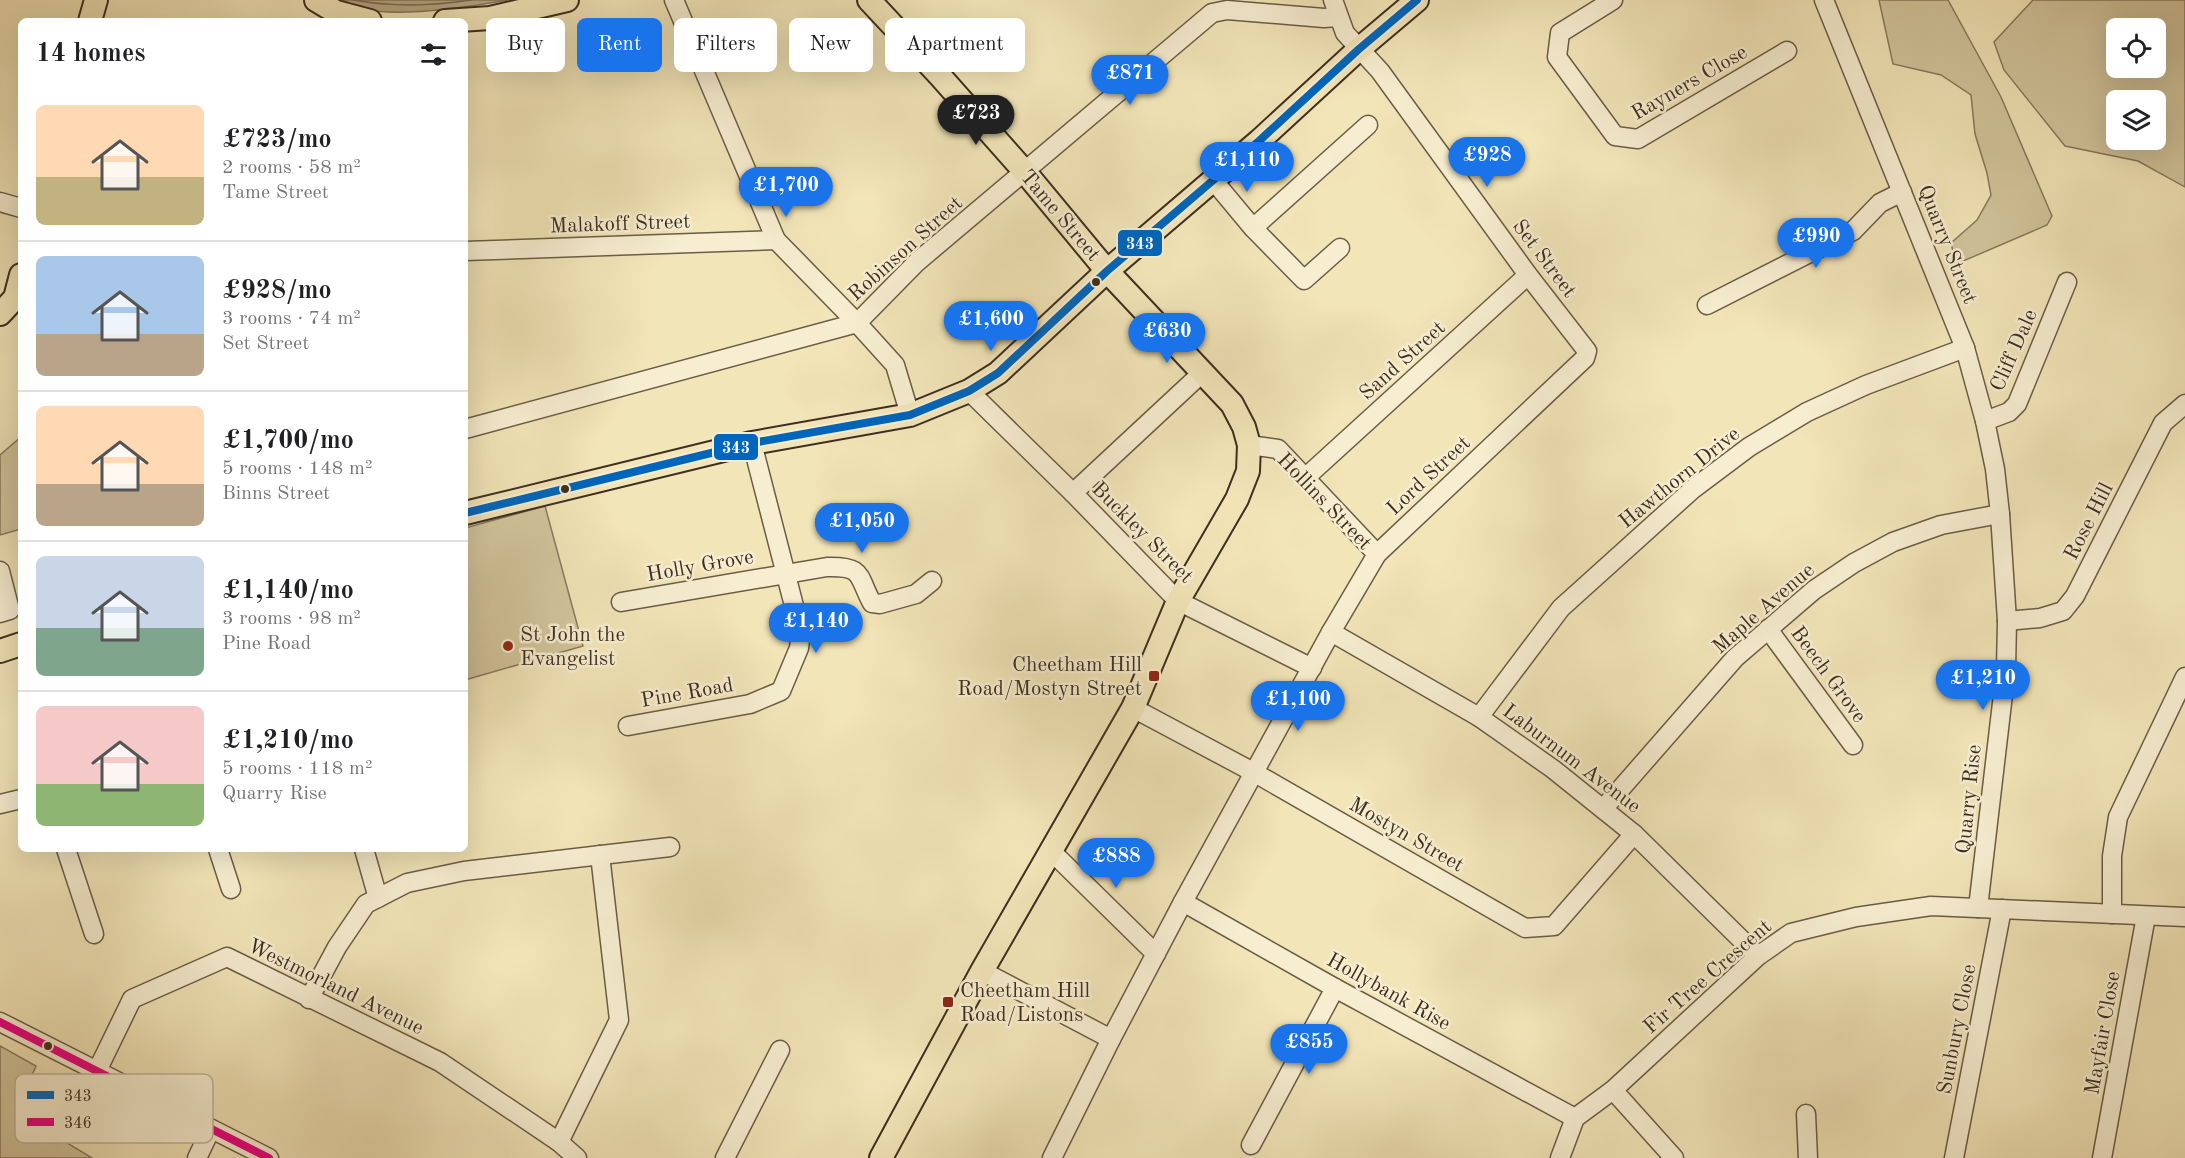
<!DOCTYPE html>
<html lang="en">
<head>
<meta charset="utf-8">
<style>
  body { margin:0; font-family:"Old Standard TT",serif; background:#f2f2f2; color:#202124; height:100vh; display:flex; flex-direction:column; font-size:22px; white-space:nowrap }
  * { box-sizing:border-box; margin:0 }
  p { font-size:20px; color:#757577 }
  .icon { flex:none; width:33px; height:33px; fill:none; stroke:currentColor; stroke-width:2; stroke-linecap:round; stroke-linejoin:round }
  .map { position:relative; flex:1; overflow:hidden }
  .panel { position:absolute; left:18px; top:18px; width:450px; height:834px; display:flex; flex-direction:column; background:#fff; border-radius:9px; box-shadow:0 6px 24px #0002 }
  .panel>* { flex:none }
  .banner { position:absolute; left:486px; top:18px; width:570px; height:54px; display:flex; gap:12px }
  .controls { position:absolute; left:2106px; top:18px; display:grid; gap:12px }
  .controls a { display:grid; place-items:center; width:60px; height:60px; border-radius:9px; background:#fff; box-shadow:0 6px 24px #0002; font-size:30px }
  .price { position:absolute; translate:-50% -51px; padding:0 14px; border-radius:21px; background:#1a73e8; color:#fff; font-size:20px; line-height:39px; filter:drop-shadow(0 2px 3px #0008) }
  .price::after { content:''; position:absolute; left:50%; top:36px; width:18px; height:14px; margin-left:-9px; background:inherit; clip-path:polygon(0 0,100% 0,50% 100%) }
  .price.on { background:#222; color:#fff }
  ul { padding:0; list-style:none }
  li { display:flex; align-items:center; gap:18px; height:150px; padding:0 18px }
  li+li { border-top:2px solid #e0e0e0 }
  li span { display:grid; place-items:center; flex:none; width:168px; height:120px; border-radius:9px; color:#555 }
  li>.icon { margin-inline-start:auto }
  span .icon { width:72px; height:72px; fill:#fffc; stroke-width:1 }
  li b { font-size:26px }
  h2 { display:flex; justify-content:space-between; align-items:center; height:72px; padding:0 18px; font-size:26px }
  .tag { padding:0 21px; border-radius:9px; background:#fff; box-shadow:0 6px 24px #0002; font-size:21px; line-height:54px }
  .tag.on { background:#1a73e8; color:#fff }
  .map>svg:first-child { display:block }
  .green { fill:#d3c69e; stroke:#887a5f; stroke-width:1.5; fill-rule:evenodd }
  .water { fill:#b5a784; stroke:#85775c; stroke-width:1.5 }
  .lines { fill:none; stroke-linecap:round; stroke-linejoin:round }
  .shore { stroke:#7a6a52; stroke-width:1.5 }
  .minor-casing { stroke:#6b5c46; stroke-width:21 }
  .major-casing { stroke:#3e2e20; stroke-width:26 }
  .minor { stroke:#f7eed1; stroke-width:18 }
  .major { stroke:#f2e5b8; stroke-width:22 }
  .bus-1-casing { stroke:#f7eed1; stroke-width:12 }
  .bus-2-casing { stroke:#f7eed1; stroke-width:12 }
  .bus-1 { stroke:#0065bd; stroke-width:8 }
  .bus-2 { stroke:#e5007d; stroke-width:8 }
  .bus-dot { fill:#3e2e20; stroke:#f7eed1; stroke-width:2 }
  .poi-dot { fill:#8f2418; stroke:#f7eed1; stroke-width:2 }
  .labels { text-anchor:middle; stroke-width:5; stroke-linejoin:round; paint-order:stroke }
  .street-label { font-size:21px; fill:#3e2e20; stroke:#f7eed1 }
  .poi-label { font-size:21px; fill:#3e2e20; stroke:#f7eed1; text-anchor:start }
  .key { fill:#f7eed1; stroke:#c0b49c; stroke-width:1.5 }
  .key-label { font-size:16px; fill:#3e2e20 }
  .line-badge { stroke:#f7eed1; stroke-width:2 }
  .badge-label { font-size:16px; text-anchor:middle; font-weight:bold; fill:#fff }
</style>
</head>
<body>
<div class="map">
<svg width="2185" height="1158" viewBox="0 0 2185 1158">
  <rect width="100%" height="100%" fill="#f2e5b8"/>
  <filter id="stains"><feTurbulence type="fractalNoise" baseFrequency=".00333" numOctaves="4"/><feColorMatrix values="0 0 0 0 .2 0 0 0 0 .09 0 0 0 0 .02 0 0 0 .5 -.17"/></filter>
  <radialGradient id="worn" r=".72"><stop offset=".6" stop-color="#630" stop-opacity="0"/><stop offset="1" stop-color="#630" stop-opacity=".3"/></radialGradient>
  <g class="green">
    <path d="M1879,0H1948L2001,97L2052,216L2047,225L1961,262L1954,256L1951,243L1977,220L1991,195L1987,173L1975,134L1971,95L1941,75L1893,64Z"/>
    <path d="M2033,0H2185V187L2138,161L2065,146L2004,70L1994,42ZM2116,28H2156V68H2116ZM2116,100H2156V140H2116Z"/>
    <path d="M21,437V529L0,535V455Z"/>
    <path d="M545,506L583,646L465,680V528Z"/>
    <path d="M0,1046L36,1066L16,1112L92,1158H0Z"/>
  </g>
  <path class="water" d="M343,0H508C474,6 369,24 343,0Z"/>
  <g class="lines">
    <path class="shore" d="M353,0C392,7 432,6 471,0"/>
    <g class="minor-casing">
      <g id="minor">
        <path d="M674,0L776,240L857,323L895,365L910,415"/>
        <path d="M1613,0L1560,33L1557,57L1615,136L1638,139L1787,51"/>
        <path d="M1824,0L1965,348L1985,421L1995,469L2000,514L2007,621L2006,669L1978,908"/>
        <path d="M1213,180L1253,228"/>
        <path d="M0,202L21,208"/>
        <path d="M1340,248L1304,280L1253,228L1368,125"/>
        <path d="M465,251L776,240"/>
        <path d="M1707,305L1853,231L1880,203L1902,192"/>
        <path d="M969,391L1073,493L1178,601L1312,668"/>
        <path d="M1985,421L2009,412L2017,404L2067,282"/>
        <path d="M465,429L857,323L917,262L1212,13L1227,10L1324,18L1338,17"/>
        <path d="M1249,445L1278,449L1377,554"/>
        <path d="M1305,478L1528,275"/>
        <path d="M1073,493L1202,373"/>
        <path d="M0,571L10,610L0,613"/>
        <path d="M621,602L827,567C864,566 857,575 872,603L880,604L916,594L932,581"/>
        <path d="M2007,621L2040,618L2063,611L2075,596L2163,423L2185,404"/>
        <path d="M1768,629L1853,745"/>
        <path d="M1331,632L1479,717L1553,769L1634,834L1758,956"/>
        <path d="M1133,708L1255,773L1525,928L1554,926L1634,834"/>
        <path d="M1479,717L1561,608L1693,489L1749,447L1807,412L1866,385L1965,348"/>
        <path d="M628,726L750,704L781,691L799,648L801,633L752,443"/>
        <path d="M0,804L21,799"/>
        <path d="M1603,809L1735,658L1814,590L1854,563L1893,542L1941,525L2000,514"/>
        <path d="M66,849L94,934"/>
        <path d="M218,849L231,889"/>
        <path d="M364,849L378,898"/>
        <path d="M1050,850L1156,954"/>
        <path d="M1183,902L1335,988L1575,1118"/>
        <path d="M2112,914V856L2118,817L2185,677"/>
        <path d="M982,971L1111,1039"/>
        <path d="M309,999L337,947L366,904L407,883L464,871L670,847"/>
        <path d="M0,1022L269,1158"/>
        <path d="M97,1071L132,999L227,957L440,1062L559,1142L577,1158"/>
        <path d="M1613,1090L1674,1158"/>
        <path d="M1806,1114L1808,1158"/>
        <path d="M559,1142L619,1020L600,855"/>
        <path d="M1251,1145L1335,988"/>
        <path d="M197,1158L211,1129"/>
        <path d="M725,1158L780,1050"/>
        <path d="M1052,1158L1111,1039L1183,902L1331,632L1377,554L1585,358L1587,351L1528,275L1380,71L1345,33L1333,0"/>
        <path d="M1560,1158L1575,1118L1613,1090L1758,956L1791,933L1856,917L1931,906L2185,917"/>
        <path d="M1954,1158L2002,909"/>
        <path d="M2102,1158L2146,916"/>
      </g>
    </g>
    <g class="major-casing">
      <g id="major">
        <path d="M316,0L336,12L370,21"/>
        <path d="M869,0L940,76L1025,172L1107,271L1232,404L1244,427L1249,445L1248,471L1237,499L1178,601L1133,708L982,971L881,1158"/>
        <path d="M90,21L96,0"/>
        <path d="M445,21L490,18L567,0"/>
        <path d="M0,314L15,298L21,275"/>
        <path d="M465,513L752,443L910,415L969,391L998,373L1107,271L1259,141L1359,49L1417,0"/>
        <path d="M0,651L21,644"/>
      </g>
    </g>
    <use href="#minor" class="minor"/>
    <use href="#major" class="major"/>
    <g class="bus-1-casing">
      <path id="bus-1" d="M465,513L752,443L910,415L969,391L998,373L1107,271L1259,141L1359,49L1417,0"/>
    </g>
    <g class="bus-2-casing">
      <path id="bus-2" d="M0,1022L269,1158"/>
    </g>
    <use href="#bus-1" class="bus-1"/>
    <use href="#bus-2" class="bus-2"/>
  </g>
  <g class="bus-dot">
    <circle cx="1096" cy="282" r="5"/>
    <circle cx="565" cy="489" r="5"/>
    <circle cx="48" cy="1046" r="5"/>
  </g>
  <g class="poi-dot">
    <circle cx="508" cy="646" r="6"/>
    <rect x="1148" y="670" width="12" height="12" rx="3"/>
    <rect x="942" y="996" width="12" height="12" rx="3"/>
  </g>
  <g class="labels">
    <g class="street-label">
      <text transform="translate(1689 82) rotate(-30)" y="7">Rayners Close</text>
      <text transform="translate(1061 215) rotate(50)" y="7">Tame Street</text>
      <text transform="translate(620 223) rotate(-2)" y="7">Malakoff Street</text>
      <text transform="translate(1948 244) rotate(68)" y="7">Quarry Street</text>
      <text transform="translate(905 248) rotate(-42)" y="7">Robinson Street</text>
      <text transform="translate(1545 258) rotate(53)" y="7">Set Street</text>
      <text transform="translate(2013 350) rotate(-66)" y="7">Cliff Dale</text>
      <text transform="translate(1402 360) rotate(-42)" y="7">Sand Street</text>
      <text transform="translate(1428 475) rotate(-43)" y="7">Lord Street</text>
      <text transform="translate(1679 477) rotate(-39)" y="7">Hawthorn Drive</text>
      <text transform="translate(1325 501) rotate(46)" y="7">Hollins Street</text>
      <text transform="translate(2088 521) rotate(-63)" y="7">Rose Hill</text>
      <text transform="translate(1143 532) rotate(45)" y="7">Buckley Street</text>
      <text transform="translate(700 565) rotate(-10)" y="7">Holly Grove</text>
      <text transform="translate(1763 608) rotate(-41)" y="7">Maple Avenue</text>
      <text transform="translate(1829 674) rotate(54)" y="7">Beech Grove</text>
      <text transform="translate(687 692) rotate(-10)" y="7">Pine Road</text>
      <text transform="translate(1572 758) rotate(37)" y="7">Laburnum Avenue</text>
      <text transform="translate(1968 799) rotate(-84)" y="7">Quarry Rise</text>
      <text transform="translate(1407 834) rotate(30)" y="7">Mostyn Street</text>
      <text transform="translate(1707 976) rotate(-41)" y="7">Fir Tree Crescent</text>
      <text transform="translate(336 986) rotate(26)" y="7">Westmorland Avenue</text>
      <text transform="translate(1389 991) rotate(29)" y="7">Hollybank Rise</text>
      <text transform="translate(1956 1029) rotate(-79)" y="7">Sunbury Close</text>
      <text transform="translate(2102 1033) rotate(-80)" y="7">Mayfair Close</text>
    </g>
    <g class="poi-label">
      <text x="520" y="641">St John the<tspan x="520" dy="24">Evangelist</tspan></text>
      <text x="1142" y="671" text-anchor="end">Cheetham Hill<tspan x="1142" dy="24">Road/Mostyn Street</tspan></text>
      <text x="960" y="997">Cheetham Hill<tspan x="960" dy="24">Road/Listons</tspan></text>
    </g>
  </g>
  <rect x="15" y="1074" width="198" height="69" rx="9" class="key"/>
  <rect x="27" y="1091" width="27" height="8" fill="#0065bd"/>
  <rect x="27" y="1118" width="27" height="8" fill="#e5007d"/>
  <g class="key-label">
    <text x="64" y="1101">343</text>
    <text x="64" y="1128">346</text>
  </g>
  <g class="line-badge">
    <rect x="1117" y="229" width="46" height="28" rx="6" fill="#0065bd"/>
    <rect x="713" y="433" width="46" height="28" rx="6" fill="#0065bd"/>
  </g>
  <g class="badge-label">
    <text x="1140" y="249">343</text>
    <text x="736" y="453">343</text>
  </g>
  <rect width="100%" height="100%" filter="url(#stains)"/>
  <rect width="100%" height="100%" fill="url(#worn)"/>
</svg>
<div class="controls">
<a><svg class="icon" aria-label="locate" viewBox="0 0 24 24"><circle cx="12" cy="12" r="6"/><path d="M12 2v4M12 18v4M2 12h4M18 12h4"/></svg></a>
<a><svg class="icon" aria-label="layers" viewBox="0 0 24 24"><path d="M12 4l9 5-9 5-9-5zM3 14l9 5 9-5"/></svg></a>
</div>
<b class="price" style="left:1130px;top:106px">£871</b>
<b class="price on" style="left:976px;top:146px">£723</b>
<b class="price" style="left:1487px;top:188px">£928</b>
<b class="price" style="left:1247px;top:193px">£1,110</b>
<b class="price" style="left:786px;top:218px">£1,700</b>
<b class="price" style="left:1816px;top:269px">£990</b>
<b class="price" style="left:991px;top:352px">£1,600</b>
<b class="price" style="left:1167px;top:364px">£630</b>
<b class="price" style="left:862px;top:554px">£1,050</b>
<b class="price" style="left:816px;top:654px">£1,140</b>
<b class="price" style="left:1983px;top:711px">£1,210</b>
<b class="price" style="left:1298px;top:732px">£1,100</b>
<b class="price" style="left:1116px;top:889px">£888</b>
<b class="price" style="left:1309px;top:1075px">£855</b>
<div class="banner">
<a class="tag">Buy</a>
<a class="tag on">Rent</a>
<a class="tag">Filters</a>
<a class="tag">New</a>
<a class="tag">Apartment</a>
</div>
<section class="panel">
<h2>14 homes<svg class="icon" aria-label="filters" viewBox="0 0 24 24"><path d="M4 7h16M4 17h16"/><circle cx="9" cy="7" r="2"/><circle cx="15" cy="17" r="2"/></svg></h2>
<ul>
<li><span style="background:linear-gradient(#ffd9b3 60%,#c2b280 0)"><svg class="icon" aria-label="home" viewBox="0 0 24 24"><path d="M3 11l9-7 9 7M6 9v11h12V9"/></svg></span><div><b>£723/mo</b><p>2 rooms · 58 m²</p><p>Tame Street</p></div></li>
<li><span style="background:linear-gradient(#a9c7e8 65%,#b9a48a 0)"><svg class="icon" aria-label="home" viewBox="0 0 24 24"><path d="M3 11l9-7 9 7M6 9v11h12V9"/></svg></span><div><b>£928/mo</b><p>3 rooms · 74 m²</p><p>Set Street</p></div></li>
<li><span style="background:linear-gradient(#ffd9b3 65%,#b9a48a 0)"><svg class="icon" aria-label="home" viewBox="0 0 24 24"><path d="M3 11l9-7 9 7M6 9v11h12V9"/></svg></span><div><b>£1,700/mo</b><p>5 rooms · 148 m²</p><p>Binns Street</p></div></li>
<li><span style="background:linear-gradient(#c9d6e8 60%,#7fa58c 0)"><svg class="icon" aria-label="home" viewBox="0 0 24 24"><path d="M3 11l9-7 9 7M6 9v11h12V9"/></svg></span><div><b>£1,140/mo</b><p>3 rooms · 98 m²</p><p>Pine Road</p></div></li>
<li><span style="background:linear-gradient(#f6c9c9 65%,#8fb573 0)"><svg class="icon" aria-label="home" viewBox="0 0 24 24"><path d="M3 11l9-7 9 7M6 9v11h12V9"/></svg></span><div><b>£1,210/mo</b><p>5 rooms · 118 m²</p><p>Quarry Rise</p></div></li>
</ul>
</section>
</div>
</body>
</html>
